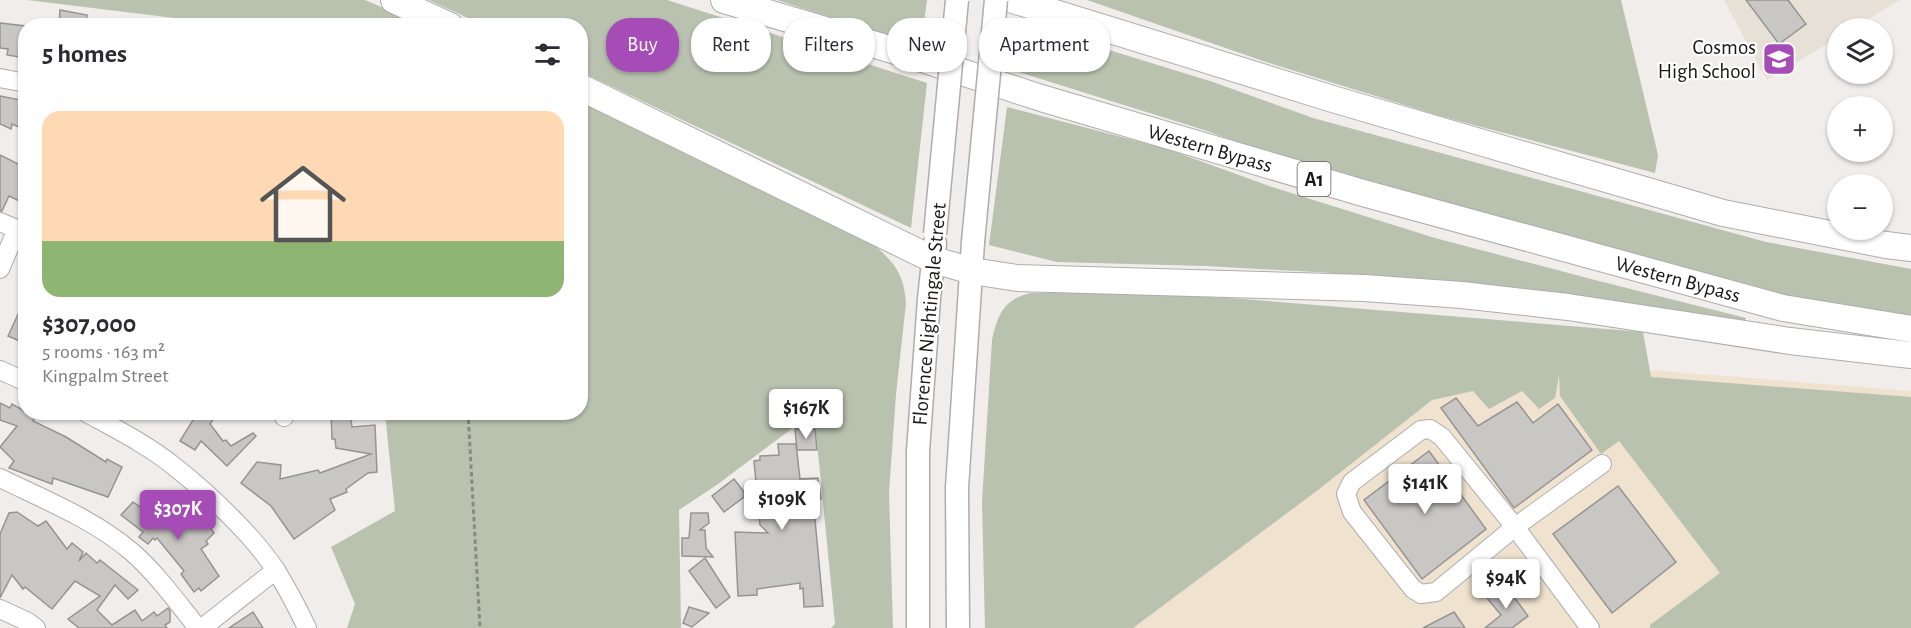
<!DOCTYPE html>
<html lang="en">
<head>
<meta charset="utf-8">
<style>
  body { margin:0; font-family:"Alegreya Sans",sans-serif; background:#f7f7f7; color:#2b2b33; height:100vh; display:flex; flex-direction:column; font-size:22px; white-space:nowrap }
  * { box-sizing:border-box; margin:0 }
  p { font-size:20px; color:#7c7c81 }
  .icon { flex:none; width:33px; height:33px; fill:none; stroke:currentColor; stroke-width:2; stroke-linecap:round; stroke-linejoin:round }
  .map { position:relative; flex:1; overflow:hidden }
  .sheet { position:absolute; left:18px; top:18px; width:570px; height:402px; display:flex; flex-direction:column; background:#fff; border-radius:24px; box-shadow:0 2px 4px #0004 }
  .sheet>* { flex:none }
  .top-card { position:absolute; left:606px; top:18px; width:570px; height:54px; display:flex; gap:12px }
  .controls { position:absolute; left:1827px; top:18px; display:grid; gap:12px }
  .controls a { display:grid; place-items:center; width:66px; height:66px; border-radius:50%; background:#fff; box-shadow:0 2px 4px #0004; font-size:30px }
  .price { position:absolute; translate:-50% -51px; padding:0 14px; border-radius:6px; background:#fff; color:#222; font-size:20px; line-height:39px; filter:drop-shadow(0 2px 3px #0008) }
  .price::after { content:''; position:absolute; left:50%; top:36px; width:18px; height:14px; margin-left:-9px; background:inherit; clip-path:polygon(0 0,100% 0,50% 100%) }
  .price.current { background:#a64cb7; color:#fff }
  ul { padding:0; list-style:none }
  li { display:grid; align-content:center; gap:12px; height:318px; padding:0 24px }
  li span { display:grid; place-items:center; height:186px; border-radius:18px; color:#555 }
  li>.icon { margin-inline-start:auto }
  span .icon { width:108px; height:108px; fill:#fffc; stroke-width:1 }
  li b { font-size:26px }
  h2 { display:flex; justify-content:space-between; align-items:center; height:72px; padding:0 24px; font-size:26px }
  .pill { padding:0 21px; border-radius:24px; background:#fff; box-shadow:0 2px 4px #0004; font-size:21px; line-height:54px }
  .pill.current { background:#a64cb7; color:#fff }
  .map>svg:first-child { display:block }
  .built { fill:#e7e0d7 }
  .medical { fill:#efe2ce }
  .green { fill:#b8c2af }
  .building { fill:#c9c7c4; stroke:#969492; stroke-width:1.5 }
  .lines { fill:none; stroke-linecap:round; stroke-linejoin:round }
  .minor-casing { stroke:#afadab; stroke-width:20 }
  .major-casing { stroke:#afadab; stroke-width:25 }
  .highway-casing { stroke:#afadab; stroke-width:28 }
  .path { stroke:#8a8886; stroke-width:3; stroke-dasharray:4.5 3; stroke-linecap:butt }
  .minor { stroke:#fff; stroke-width:18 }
  .major { stroke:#fff; stroke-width:22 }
  .highway { stroke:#fff; stroke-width:26 }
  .major-bridge-casing { stroke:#afadab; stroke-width:25; stroke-linecap:butt }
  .major-bridge { stroke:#fff; stroke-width:22 }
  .labels { text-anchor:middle; stroke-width:4.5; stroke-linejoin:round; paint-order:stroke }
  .shield { fill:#fff; stroke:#5e5d5d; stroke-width:1.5 }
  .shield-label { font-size:20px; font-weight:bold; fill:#191817 }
  .poi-label { font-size:21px; fill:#191817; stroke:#fff; text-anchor:end }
  .street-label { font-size:21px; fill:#191817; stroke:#fff }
</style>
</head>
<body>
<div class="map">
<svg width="1911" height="628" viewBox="0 0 1911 628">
  <rect width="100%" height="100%" fill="#f0edeb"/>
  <path class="built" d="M1724,0H1900L1853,28H1838L1837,38L1767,80Z"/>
  <path class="medical" d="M1306,343L1911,391V628H1116Z"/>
  <g class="green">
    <path d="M27,0H365L424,25H220L216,23Z"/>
    <path d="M429,0H667L927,83L911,228L581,72L580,26L483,25Z"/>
    <path d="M777,0H927L921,47Z"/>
    <path d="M1087,0H1621L1658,155L1655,173L1440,116L1266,62Z"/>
    <path d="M1018,22L1213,82L1313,118L1766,242L1911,269V320L1810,303L1320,172L1204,130L1012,70Z"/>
    <path d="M581,100L873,244C894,262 904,274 906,303L896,394L889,493L893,628H831L835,624L814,412L718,484L679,510L681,628H347L355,604L331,547L395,511L385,413L580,412Z"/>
    <path d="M1007,107L1167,149L1272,187L1435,238L1595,280L1746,318L1742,326L1467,286L1333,273L1206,266L1057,262L989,245Z"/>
    <path d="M1031,293H1140L1244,299L1643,332L1651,377L1911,397V628H1650V625L1720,573L1619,441L1601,454L1560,396L1559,375L1555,398L1539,409L1522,391L1489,409L1473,391L1432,400L1318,490L1133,628H985L982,502L992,340C998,314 1004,299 1031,293Z"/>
  </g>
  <g class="building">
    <path d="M1746,0H1788L1806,24L1779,44Z"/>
    <path d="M60,10L87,15L86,26H59Z"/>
    <path d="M0,23L26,26V58L7,55L8,49L0,48Z"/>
    <path d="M0,96L26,101V130L12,124L11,129L0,124Z"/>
    <path d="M0,155L26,168V204L9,196L2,211H0Z"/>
    <path d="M26,297V335L22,342L8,336Z"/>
    <path d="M1456,398L1478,426L1517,402L1533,423L1558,404L1592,450L1514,508L1441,408Z"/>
    <path d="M0,403L10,408L12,404L26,412L35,416L33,421L66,437L106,462L107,459L122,467L108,497L53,478L52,484L9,468L14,461L0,447L17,426L0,420Z"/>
    <path d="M198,412H218L210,424L223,441L226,440L231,446L253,433L256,436L227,466L201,441L195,450L180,441Z"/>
    <path d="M331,412H350L352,427L375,425L377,472L368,473L346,489L347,492L330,499L335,510L294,539L271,506L241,483L257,462L281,465L280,479L318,470L320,473L371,454L336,448L335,439H332Z"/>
    <path d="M795,429H815L817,450H797Z"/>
    <path d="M778,444H796L800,479L818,478L821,499L813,498L823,606L804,607L803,588L800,589V583L757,589V595L738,596L735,532L768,533L760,525L754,461L760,460V456L779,455Z"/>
    <path d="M1429,451L1486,529L1422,579L1364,500Z"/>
    <path d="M734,479L744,492V497L724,512L712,496Z"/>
    <path d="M1618,486L1676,562L1612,613L1553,534Z"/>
    <path d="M133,502L154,516L164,502L192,524L201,515L214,533L206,541L208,544L201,549L219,576L201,591L199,588L194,592L181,574L184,571L157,538L155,540L153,538L148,544L139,537L143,532L121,515Z"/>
    <path d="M17,512L38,526L46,521L67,549L72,543L83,552L79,561L86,553L97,563L100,560L138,590L128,599L115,585L97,610L112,625L135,610L142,621L154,612L157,616L168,608L170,611V622L165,625L167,628H79L68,619L100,596L75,581L52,609L25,587L23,589L12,575L0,598V534L9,513Z"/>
    <path d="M691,513H708L709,523L700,530H705L706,548L713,557L682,556V538H689Z"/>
    <path d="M705,558L730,597L716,608L689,571Z"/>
    <path d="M1505,585L1528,616L1512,628H1485L1501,615L1487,598Z"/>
    <path d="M689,607L709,613L692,627L683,623Z"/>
    <path d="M253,612L263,628H229Z"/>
    <path d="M1454,612L1465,628H1423Z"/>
  </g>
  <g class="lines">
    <g class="minor-casing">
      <g id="minor">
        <path d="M0,78L26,83"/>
        <path d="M0,222L26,233"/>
        <path d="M0,269L17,229"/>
        <path d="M0,370L26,382"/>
        <path d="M85,412C116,429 148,445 175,467C208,493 254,536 277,572C288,590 298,609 307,628"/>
        <path d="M283,412L284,417"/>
        <path d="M0,478C45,500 93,519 132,552C157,574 177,602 198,628"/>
        <path d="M0,609L28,622L36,628"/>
        <path d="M202,628L276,570"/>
        <path d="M1590,628L1515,527L1442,437L1430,429L1421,430L1352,482L1346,494L1352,512L1413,589L1421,594L1436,592L1515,527L1602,464"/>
      </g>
    </g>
    <g class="major-casing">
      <g id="major">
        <path d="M918,628V451L929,299L935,243"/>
        <path d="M958,628L957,488L973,242"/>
      </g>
    </g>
    <g class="highway-casing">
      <g id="highway">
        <path d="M394,0L450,26"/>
        <path d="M724,0L916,57L1041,98L1363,193L1783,308L1911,329"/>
        <path d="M1013,0L1336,100L1723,213L1886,245L1911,248"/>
        <path d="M580,87L934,260L972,271L1017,278L1364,288L1462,295L1568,307L1790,341L1911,355"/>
      </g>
    </g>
    <path class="path" d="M468,412L480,628"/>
    <use href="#minor" class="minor"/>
    <use href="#major" class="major"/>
    <use href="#highway" class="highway"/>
    <g class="major-bridge-casing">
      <g id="major-bridge">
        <path d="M935,234L957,0"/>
        <path d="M973,242L996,0"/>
      </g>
    </g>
    <use href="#major-bridge" class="major-bridge"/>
  </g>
  <defs>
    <g id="school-square" transform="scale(1.725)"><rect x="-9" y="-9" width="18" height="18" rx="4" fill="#a64cb7" stroke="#fff"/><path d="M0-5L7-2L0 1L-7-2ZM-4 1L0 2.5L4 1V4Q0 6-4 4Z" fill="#fff"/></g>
  </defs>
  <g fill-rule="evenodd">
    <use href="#school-square" x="1779" y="59"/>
  </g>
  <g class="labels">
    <rect class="shield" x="1297.5" y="162" width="33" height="34" rx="4.5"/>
    <g class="shield-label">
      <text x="1314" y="186">A1</text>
    </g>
    <g class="poi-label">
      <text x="1756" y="54">Cosmos<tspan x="1756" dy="24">High School</tspan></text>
    </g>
    <g class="street-label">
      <text transform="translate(1210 148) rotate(16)" y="7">Western Bypass</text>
      <text transform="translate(1678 279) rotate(15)" y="7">Western Bypass</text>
      <text transform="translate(929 314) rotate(-85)" y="7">Florence Nightingale Street</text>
    </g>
  </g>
</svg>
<div class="controls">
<a><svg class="icon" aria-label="layers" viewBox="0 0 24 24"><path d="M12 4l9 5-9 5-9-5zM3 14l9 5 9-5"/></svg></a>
<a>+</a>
<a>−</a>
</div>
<b class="price" style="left:806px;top:440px">$167K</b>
<b class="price" style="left:1425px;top:515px">$141K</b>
<b class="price" style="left:782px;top:531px">$109K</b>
<b class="price current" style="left:178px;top:541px">$307K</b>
<b class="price" style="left:1506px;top:610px">$94K</b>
<div class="top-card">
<a class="pill current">Buy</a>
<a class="pill">Rent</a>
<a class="pill">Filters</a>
<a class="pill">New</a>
<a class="pill">Apartment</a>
</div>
<section class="sheet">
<h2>5 homes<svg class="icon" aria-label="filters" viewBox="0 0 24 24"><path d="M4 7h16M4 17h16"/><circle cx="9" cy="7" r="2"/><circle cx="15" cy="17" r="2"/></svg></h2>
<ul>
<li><span style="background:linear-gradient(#ffd9b3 70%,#8fb573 0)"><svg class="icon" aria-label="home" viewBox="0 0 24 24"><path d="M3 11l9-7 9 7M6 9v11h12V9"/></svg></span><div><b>$307,000</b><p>5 rooms · 163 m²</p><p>Kingpalm Street</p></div></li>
</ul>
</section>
</div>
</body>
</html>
